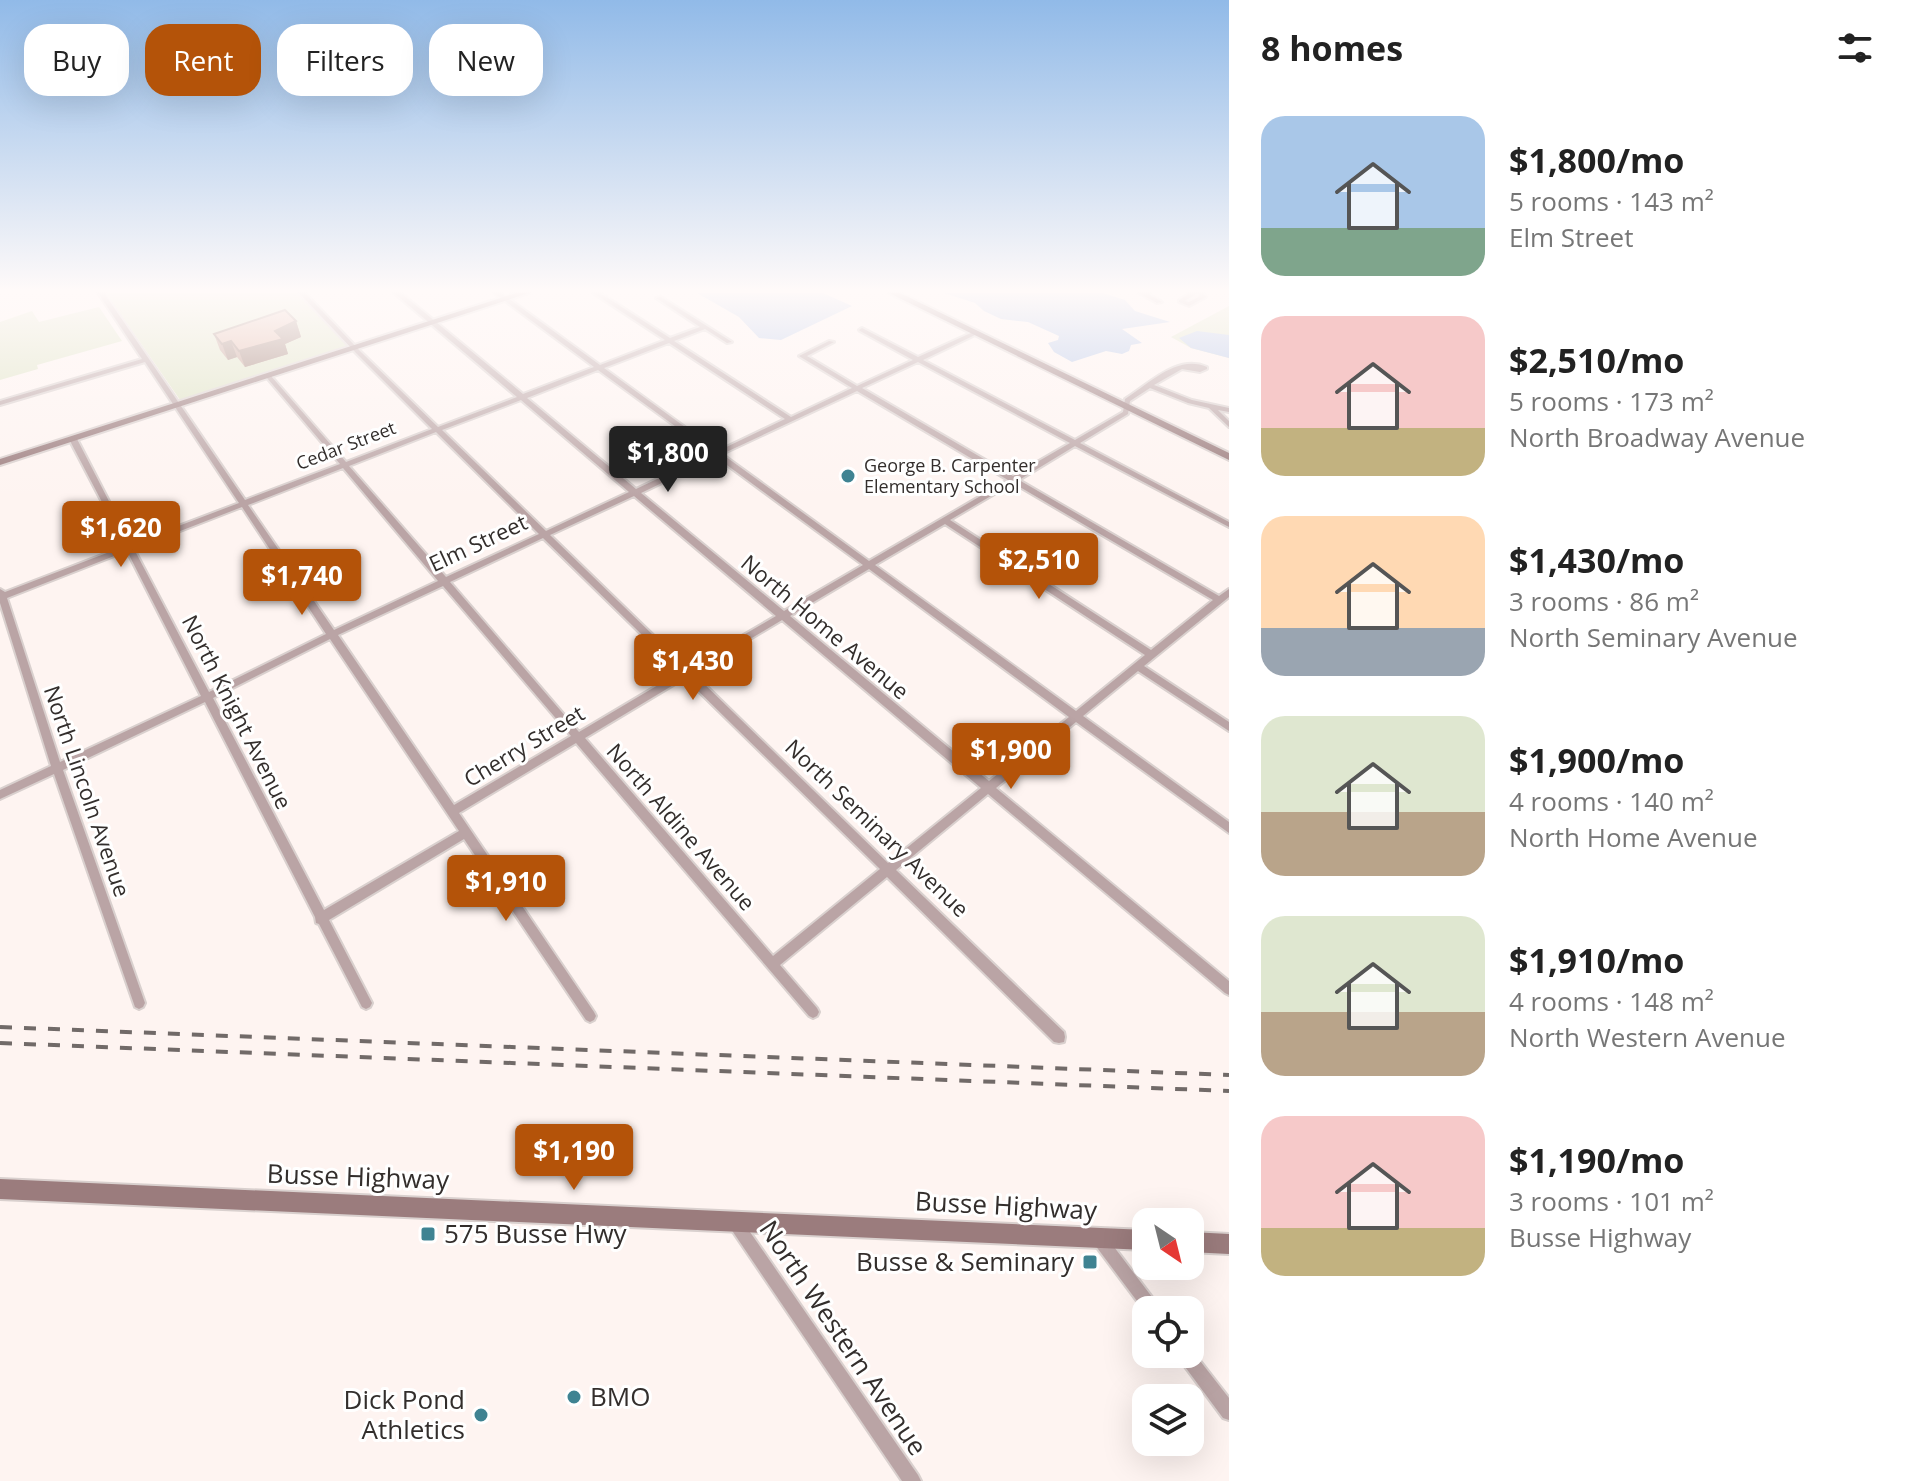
<!DOCTYPE html>
<html lang="en">
<head>
<meta charset="utf-8">
<style>
  body { margin:0; font-family:"Open Sans",sans-serif; background:#f2f2f2; color:#222; height:100vh; display:flex; flex-direction:column; font-size:30px; white-space:nowrap }
  * { box-sizing:border-box; margin:0 }
  p { font-size:26px; color:#767676 }
  .icon { flex:none; width:44px; height:44px; fill:none; stroke:currentColor; stroke-width:2; stroke-linecap:round; stroke-linejoin:round }
  .map { position:relative; flex:1; overflow:hidden }
  .drawer { display:flex; flex-direction:column; background:#fff; width:680px }
  .drawer>* { flex:none }
  .top-card { position:absolute; left:24px; top:24px; width:760px; height:72px; display:flex; gap:16px }
  .needle { width:52px; rotate:145deg }
  .tools { position:absolute; left:1132px; top:1208px; display:grid; gap:16px }
  .tools a { display:grid; place-items:center; width:72px; height:72px; border-radius:16px; background:#fff; box-shadow:0 8px 32px #0002; font-size:40px }
  .price { position:absolute; translate:-50% -68px; padding:0 18px; border-radius:8px; background:#b45309; color:#fff; font-size:26px; line-height:52px; filter:drop-shadow(0 2px 4px #0008) }
  .price::after { content:''; position:absolute; left:50%; top:48px; width:24px; height:18px; margin-left:-12px; background:inherit; clip-path:polygon(0 0,100% 0,50% 100%) }
  .price.active { background:#222; color:#fff }
  ul { padding:0; list-style:none }
  li { display:flex; align-items:center; gap:24px; height:200px; padding:0 32px }
  li span { display:grid; place-items:center; flex:none; width:224px; height:160px; border-radius:24px; color:#555 }
  li>.icon { margin-inline-start:auto }
  span .icon { width:96px; height:96px; fill:#fffc; stroke-width:1 }
  li b { font-size:34px }
  h2 { display:flex; justify-content:space-between; align-items:center; height:96px; padding:0 32px; font-size:34px }
  .chip { padding:0 28px; border-radius:24px; background:#fff; box-shadow:0 8px 32px #0002; font-size:28px; line-height:72px }
  .chip.active { background:#b45309; color:#fff }
  main { display:flex; flex:1; min-height:0 }
  .map>svg:first-child { display:block }
  .green { fill:#dce3c3 }
  .water { fill:#b0c4e9 }
  .lines { fill:none; stroke-linecap:round; stroke-linejoin:round }
  .street-casing { stroke:#d9d0ce; stroke-width:4 }
  .secondary-casing { stroke:#d9d0ce; stroke-width:4 }
  .street { fill:#baa4a5; fill-rule:evenodd }
  .secondary { fill:#9b7c7d; fill-rule:evenodd }
  .rail { stroke:#716a68; stroke-width:4; stroke-dasharray:12 12; stroke-linecap:butt }
  .wall { fill:#bd9689 }
  .shaded-wall { fill:#9a7a6f }
  .building { fill:#dcaf9f; stroke:#9a7a6f; stroke-width:2 }
  .poi-dot { fill:#3f8392; stroke:#fff; stroke-width:3 }
  .labels { text-anchor:middle; stroke-width:6; stroke-linejoin:round; paint-order:stroke }
  .far-street-label { font-size:18px; fill:#332e2c; stroke:#fff }
  .far-poi-label { font-size:18px; fill:#332e2c; stroke:#fff; text-anchor:start }
  .street-label { font-size:22px; fill:#332e2c; stroke:#fff }
  .near-street-label { font-size:26px; fill:#332e2c; stroke:#fff }
  .near-poi-label { font-size:26px; fill:#332e2c; stroke:#fff; text-anchor:start }
</style>
</head>
<body>
<main>
<div class="map">
<svg width="1229" height="1481" viewBox="0 0 1229 1481">
  <rect width="100%" height="100%" fill="#fef4f1"/>
  <g class="green">
    <path d="M106,293H298L350,345L180,400Z"/>
    <path d="M1229,306V358L1191,348L1171,337Z"/>
    <path d="M99,307L122,341L37,365L38,369L0,380V322L32,311L39,322Z"/>
  </g>
  <g class="water">
    <path d="M697,293H823L852,306L781,340L759,338L739,317Z"/>
    <path d="M944,293H1103L1125,300L1135,311L1170,322L1122,329L1142,343L1131,345L1129,351L1122,354L1106,351L1072,362L1054,352L1048,343L1058,340L1059,336L1028,322L1001,319L984,311L975,303Z"/>
    <path d="M1197,331L1229,335V358L1191,348L1179,338Z"/>
  </g>
  <g class="lines">
    <g class="street-casing">
      <g id="street">
        <path d="M98,293H104L245,500L340,464L267,378V376H271L346,462L432,429L356,353L299,293H305L360,351L438,427L517,397L394,293H401L523,394L594,367L494,293H501L600,365L665,340L593,293H600L670,338L700,327L656,298L661,297L732,342L727,343L705,329L674,341L791,417L852,388L799,356L829,341L834,342L807,356L857,386L913,360L860,331L859,330L862,328L918,357L973,332H977V334L923,360L1075,440L1123,412L1125,399C1149,384 1177,354 1207,367V369L1200,372L1182,369L1154,385L1192,400L1229,408V412L1218,410L1229,421V427L1209,408L1188,403L1150,388L1130,401L1128,414L1080,443L1229,522V527L1075,446L1019,480L1219,596L1229,589V597L1144,666L1229,722V731L1138,671L1083,716L1229,822V833L1076,722L996,788L1229,981V995L1225,993L988,794L896,870L1064,1032L1065,1037L1064,1042L1059,1043L1054,1042L887,877L780,965L817,1008L819,1012L817,1016L813,1018L809,1016L576,743L459,813L594,1012L596,1016L594,1020L590,1022L586,1020L464,839L329,920L372,1003L370,1007L366,1009L362,1007L319,924L316,923L315,917L205,702L63,770L145,1003L143,1007L139,1009L135,1007L54,774L0,799V790L51,766L0,603V589L5,592L125,546L69,439L71,438L77,439L131,544L239,503L145,362L0,405V401L142,359ZM669,343L785,419L718,451L604,368ZM918,362L1070,443L1013,476L862,388ZM598,370L712,453L636,489L527,398ZM857,391L1008,480L869,561L722,454ZM521,400L629,492L546,531L442,430ZM436,432L539,534L446,577L349,466ZM716,457L863,565L784,611L641,493ZM343,468L438,581L334,630L248,505ZM1013,483L1213,600L1151,650L950,520ZM634,496L776,616L687,668L550,535ZM242,507L326,634L209,692L134,549ZM945,524L1145,655L1076,711L875,565ZM543,538L680,672L579,732L450,582ZM127,551L201,696L60,762L7,598ZM869,569L1069,717L989,781L790,616ZM443,586L571,736L454,805L338,635ZM782,620L981,788L888,863L693,673ZM330,639L459,831L324,910L213,698ZM685,678L880,869L773,956L585,738Z"/>
        <path d="M1139,293H1147L1162,302L1157,303Z"/>
        <path d="M1190,293H1197L1185,301L1189,302L1200,296L1197,293H1203L1206,297L1189,306L1179,302V300Z"/>
        <path d="M736,1217L741,1219L918,1475L921,1481H902L731,1229L729,1224L731,1219Z"/>
        <path d="M1100,1233L1105,1235L1158,1305L1161,1310H1146V1313L1095,1245L1093,1240L1095,1235Z"/>
        <path d="M1190,1348L1229,1398V1420L1223,1418L1180,1360L1178,1354H1190Z"/>
      </g>
    </g>
    <g class="secondary-casing">
      <g id="secondary">
        <path d="M516,293H529L0,465V459Z"/>
        <path d="M889,293H900L1229,453V460Z"/>
        <path d="M0,1179L1146,1230V1250L0,1199Z"/>
        <path d="M1190,1232L1229,1234V1254L1190,1252Z"/>
      </g>
    </g>
    <use href="#street" class="street"/>
    <use href="#secondary" class="secondary"/>
    <g class="rail">
      <path d="M0,1027L1229,1075"/>
      <path d="M0,1043L1229,1091"/>
    </g>
  </g>
  <path class="wall" d="M296,321L301,337L285,344L288,354L245,367L237,357L228,360L220,350L214,334Z"/>
  <g class="shaded-wall">
    <path d="M296,321L301,337L285,344L288,354L245,367L239,351L275,331Z"/>
    <path d="M231,341L237,357L228,360L222,344Z"/>
  </g>
  <path class="building" d="M285,310L296,321L275,331L283,339L239,351L231,341L222,344L214,334Z"/>
  <linearGradient id="sky" x2="0" y2="1"><stop stop-color="#91bae8"/><stop offset="0.58" stop-color="#fffaf9"/><stop offset="1" stop-color="#fffaf9" stop-opacity="0"/></linearGradient>
  <rect width="1229" height="501" fill="url(#sky)"/>
  <g class="poi-dot">
    <circle cx="848" cy="476" r="8"/>
    <rect x="420" y="1226" width="16" height="16" rx="4"/>
    <rect x="1082" y="1254" width="16" height="16" rx="4"/>
    <circle cx="574" cy="1397" r="8"/>
    <circle cx="481" cy="1415" r="8"/>
  </g>
  <g class="labels">
    <g class="far-street-label">
      <text transform="translate(346 446) rotate(-21)" y="6">Cedar Street</text>
    </g>
    <g class="far-poi-label">
      <text x="864" y="472">George B. Carpenter<tspan x="864" dy="21">Elementary School</tspan></text>
    </g>
    <g class="street-label">
      <text transform="translate(478 543) rotate(-25)" y="8">Elm Street</text>
      <text transform="translate(825 627) rotate(40)" y="8">North Home Avenue</text>
      <text transform="translate(237 712) rotate(63)" y="8">North Knight Avenue</text>
      <text transform="translate(524 746) rotate(-31)" y="8">Cherry Street</text>
      <text transform="translate(87 791) rotate(71)" y="8">North Lincoln Avenue</text>
      <text transform="translate(681 827) rotate(49)" y="8">North Aldine Avenue</text>
      <text transform="translate(877 828) rotate(44)" y="8">North Seminary Avenue</text>
    </g>
    <g class="near-street-label">
      <text transform="translate(358 1177) rotate(2)" y="9">Busse Highway</text>
      <text transform="translate(1006 1206) rotate(3)" y="9">Busse Highway</text>
      <text transform="translate(843 1338) rotate(56)" y="9">North Western Avenue</text>
    </g>
    <g class="near-poi-label">
      <text x="444" y="1243">575 Busse Hwy</text>
      <text x="1074" y="1271" text-anchor="end">Busse &amp; Seminary</text>
      <text x="590" y="1406">BMO</text>
      <text x="465" y="1409" text-anchor="end">Dick Pond<tspan x="465" dy="30">Athletics</tspan></text>
    </g>
  </g>
</svg>
<div class="tools">
<a><svg class="needle" viewBox="-14 -14 28 28"><path d="M0-13l5 13h-10z" fill="#e53935"/><path d="M0 13l5-13h-10z" fill="#767676"/></svg></a>
<a><svg class="icon" aria-label="locate" viewBox="0 0 24 24"><circle cx="12" cy="12" r="6"/><path d="M12 2v4M12 18v4M2 12h4M18 12h4"/></svg></a>
<a><svg class="icon" aria-label="layers" viewBox="0 0 24 24"><path d="M12 4l9 5-9 5-9-5zM3 14l9 5 9-5"/></svg></a>
</div>
<b class="price active" style="left:668px;top:494px">$1,800</b>
<b class="price" style="left:121px;top:569px">$1,620</b>
<b class="price" style="left:1039px;top:601px">$2,510</b>
<b class="price" style="left:302px;top:617px">$1,740</b>
<b class="price" style="left:693px;top:702px">$1,430</b>
<b class="price" style="left:1011px;top:791px">$1,900</b>
<b class="price" style="left:506px;top:923px">$1,910</b>
<b class="price" style="left:574px;top:1192px">$1,190</b>
<div class="top-card">
<a class="chip">Buy</a>
<a class="chip active">Rent</a>
<a class="chip">Filters</a>
<a class="chip">New</a>
</div>
</div>
<section class="drawer">
<h2>8 homes<svg class="icon" aria-label="filters" viewBox="0 0 24 24"><path d="M4 7h16M4 17h16"/><circle cx="9" cy="7" r="2"/><circle cx="15" cy="17" r="2"/></svg></h2>
<ul>
<li><span style="background:linear-gradient(#a9c7e8 70%,#7fa58c 0)"><svg class="icon" aria-label="home" viewBox="0 0 24 24"><path d="M3 11l9-7 9 7M6 9v11h12V9"/></svg></span><div><b>$1,800/mo</b><p>5 rooms · 143 m²</p><p>Elm Street</p></div></li>
<li><span style="background:linear-gradient(#f6c9c9 70%,#c2b280 0)"><svg class="icon" aria-label="home" viewBox="0 0 24 24"><path d="M3 11l9-7 9 7M6 9v11h12V9"/></svg></span><div><b>$2,510/mo</b><p>5 rooms · 173 m²</p><p>North Broadway Avenue</p></div></li>
<li><span style="background:linear-gradient(#ffd9b3 70%,#9aa5b1 0)"><svg class="icon" aria-label="home" viewBox="0 0 24 24"><path d="M3 11l9-7 9 7M6 9v11h12V9"/></svg></span><div><b>$1,430/mo</b><p>3 rooms · 86 m²</p><p>North Seminary Avenue</p></div></li>
<li><span style="background:linear-gradient(#dfe7d0 60%,#b9a48a 0)"><svg class="icon" aria-label="home" viewBox="0 0 24 24"><path d="M3 11l9-7 9 7M6 9v11h12V9"/></svg></span><div><b>$1,900/mo</b><p>4 rooms · 140 m²</p><p>North Home Avenue</p></div></li>
<li><span style="background:linear-gradient(#dfe7d0 60%,#b9a48a 0)"><svg class="icon" aria-label="home" viewBox="0 0 24 24"><path d="M3 11l9-7 9 7M6 9v11h12V9"/></svg></span><div><b>$1,910/mo</b><p>4 rooms · 148 m²</p><p>North Western Avenue</p></div></li>
<li><span style="background:linear-gradient(#f6c9c9 70%,#c2b280 0)"><svg class="icon" aria-label="home" viewBox="0 0 24 24"><path d="M3 11l9-7 9 7M6 9v11h12V9"/></svg></span><div><b>$1,190/mo</b><p>3 rooms · 101 m²</p><p>Busse Highway</p></div></li>
</ul>
</section>
</main>
</body>
</html>
